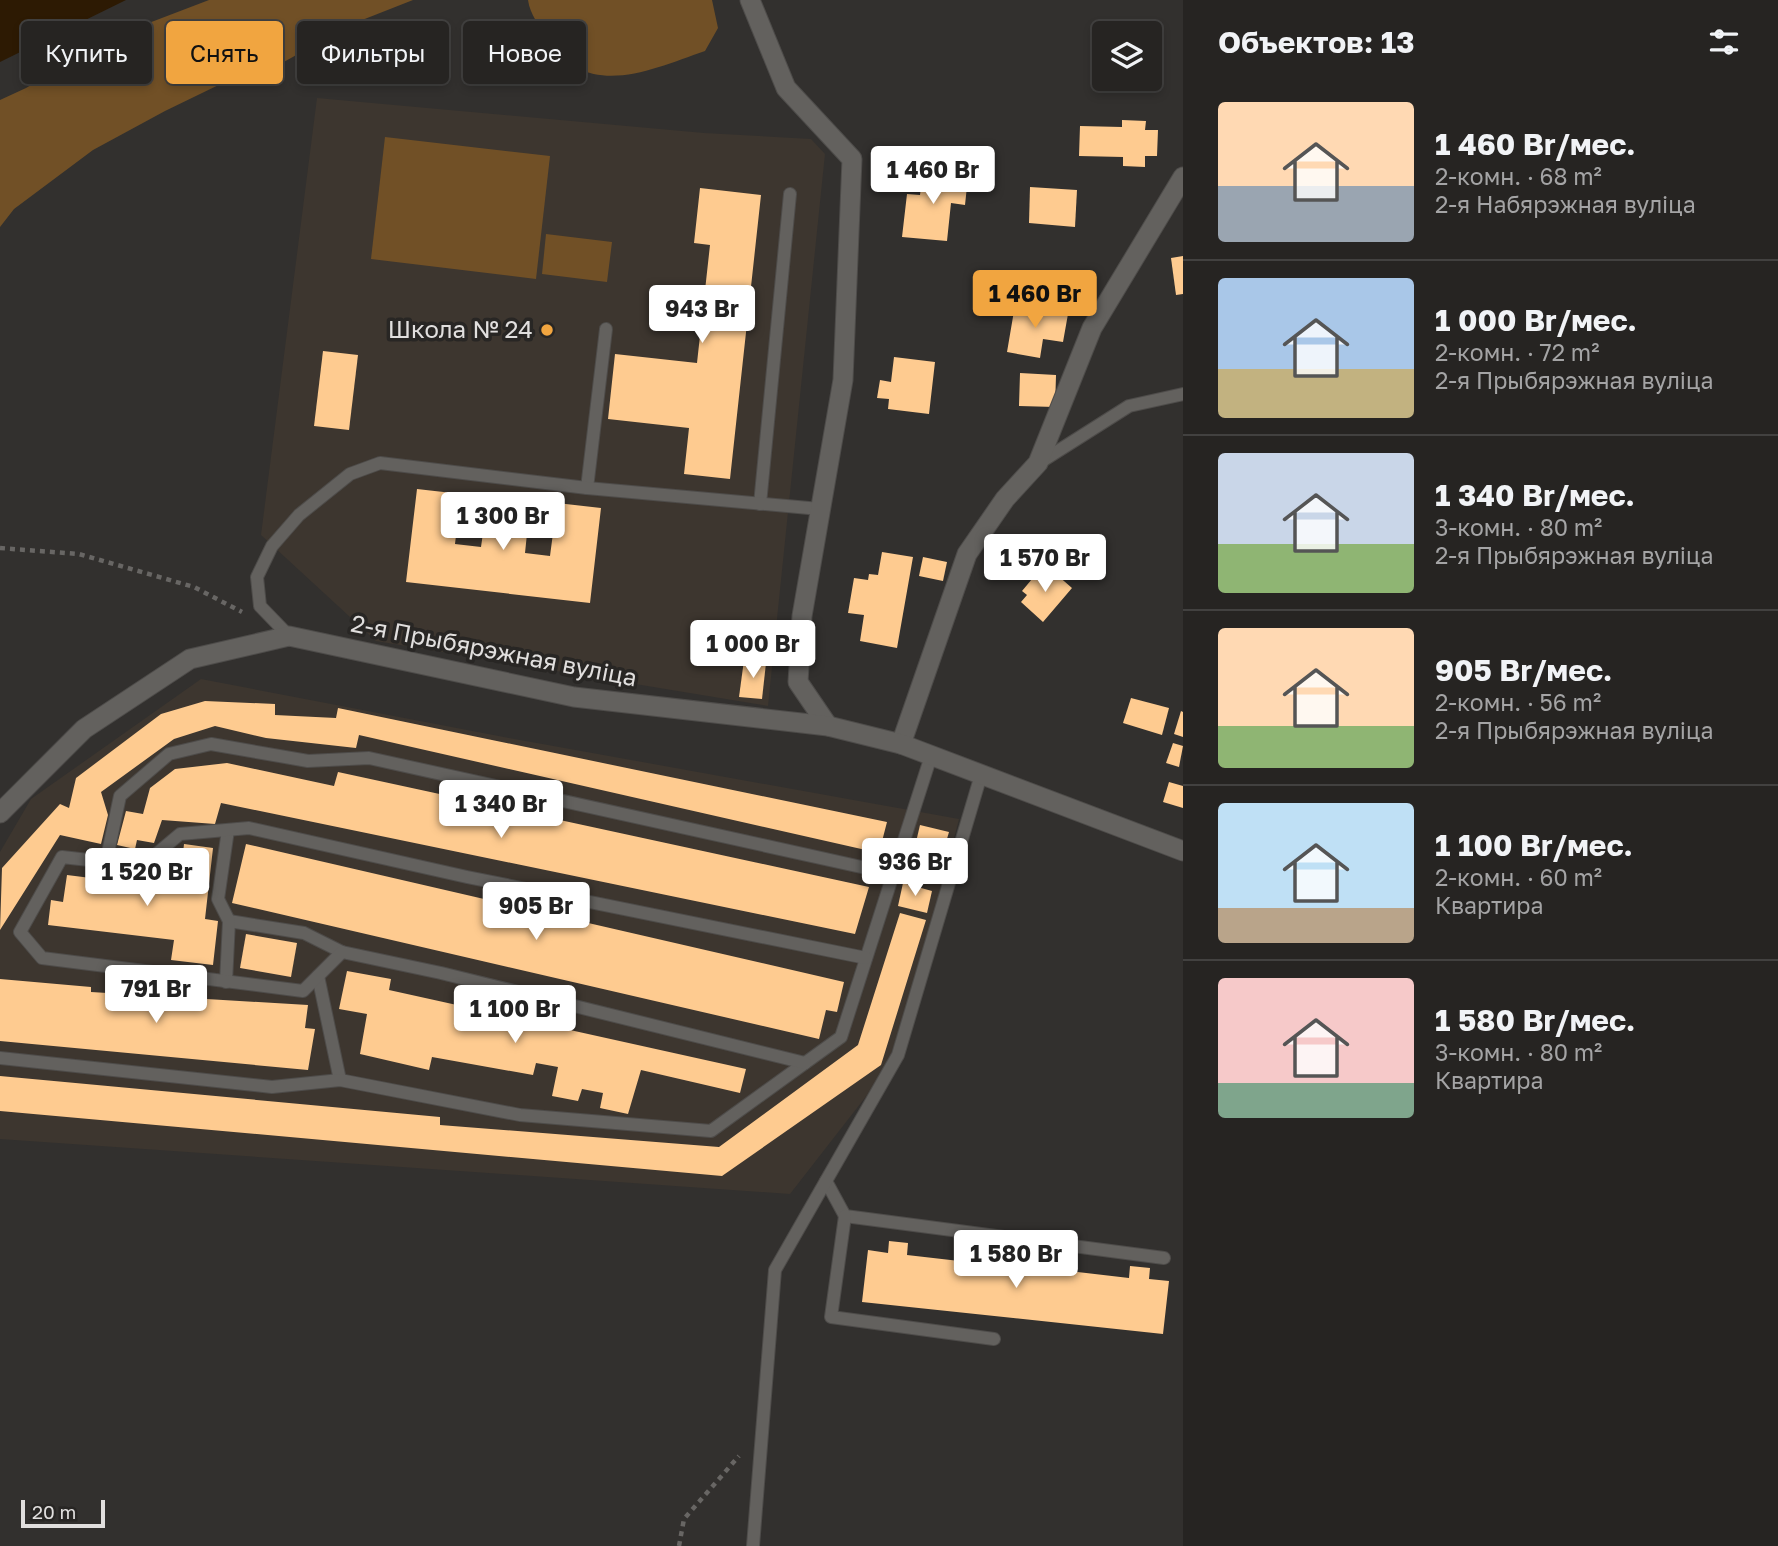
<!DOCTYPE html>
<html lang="ru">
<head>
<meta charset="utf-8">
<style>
  body { margin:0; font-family:"Golos Text",sans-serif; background:#32302f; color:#f1f3f6; height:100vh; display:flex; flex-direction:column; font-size:26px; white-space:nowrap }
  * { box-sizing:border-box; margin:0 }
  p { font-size:23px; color:#a4a4a5 }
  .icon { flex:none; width:38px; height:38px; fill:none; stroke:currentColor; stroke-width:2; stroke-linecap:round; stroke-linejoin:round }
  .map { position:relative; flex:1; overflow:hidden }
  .side { display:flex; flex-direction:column; background:#262422; width:595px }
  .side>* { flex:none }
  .hud { position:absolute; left:21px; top:21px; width:665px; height:63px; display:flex; gap:14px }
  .fabs { position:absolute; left:1092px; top:21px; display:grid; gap:14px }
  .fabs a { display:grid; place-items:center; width:70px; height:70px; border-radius:7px; background:#262422; box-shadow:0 4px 10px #0003,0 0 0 2px #424140; font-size:35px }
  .scale { position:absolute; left:21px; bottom:18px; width:84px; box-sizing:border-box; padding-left:7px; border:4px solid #e1dfde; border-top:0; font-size:19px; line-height:24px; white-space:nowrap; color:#e1dfde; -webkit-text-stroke:5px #282624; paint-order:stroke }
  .price { position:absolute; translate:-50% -60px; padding:0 16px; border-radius:7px; background:#fff; color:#222; font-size:23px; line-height:46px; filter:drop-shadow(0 2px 4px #0008) }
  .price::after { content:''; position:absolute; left:50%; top:42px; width:21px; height:16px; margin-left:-10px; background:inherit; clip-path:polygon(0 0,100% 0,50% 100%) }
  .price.active { background:#f1a540; color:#111 }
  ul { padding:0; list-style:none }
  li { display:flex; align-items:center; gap:21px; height:175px; padding:0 35px }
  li+li { border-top:2px solid #424140 }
  li span { display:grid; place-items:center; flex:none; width:196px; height:140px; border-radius:7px; color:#555 }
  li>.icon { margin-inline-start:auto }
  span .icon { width:84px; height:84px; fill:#fffc; stroke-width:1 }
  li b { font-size:30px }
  h2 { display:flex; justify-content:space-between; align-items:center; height:84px; padding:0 35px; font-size:30px }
  .tag { padding:0 24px; border-radius:7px; background:#262422; box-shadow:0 4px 10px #0003,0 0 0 2px #424140; font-size:24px; line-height:63px }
  .tag.active { background:#f1a540; color:#111 }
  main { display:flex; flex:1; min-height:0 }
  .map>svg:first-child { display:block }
  .built { fill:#3d362f }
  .green { fill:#715026 }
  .water { fill:#2d1a03 }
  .building { fill:#fecb90 }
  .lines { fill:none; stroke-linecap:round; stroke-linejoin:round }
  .service-casing { stroke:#4e4c4a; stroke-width:14 }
  .minor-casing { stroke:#4e4c4a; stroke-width:21 }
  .path { stroke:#686664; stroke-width:4.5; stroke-dasharray:5 5; stroke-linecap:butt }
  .service { stroke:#63615e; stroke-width:12 }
  .minor { stroke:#63615e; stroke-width:19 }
  .poi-dot { fill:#f1a540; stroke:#282624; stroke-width:2.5 }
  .labels { text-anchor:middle; stroke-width:7; stroke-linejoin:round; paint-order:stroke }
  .poi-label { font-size:24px; fill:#e1dfde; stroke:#282624; text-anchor:end }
  .street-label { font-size:24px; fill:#e1dfde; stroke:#282624 }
</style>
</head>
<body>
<main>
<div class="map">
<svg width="1183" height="1546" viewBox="0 0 1183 1546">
  <rect width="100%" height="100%" fill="#32302e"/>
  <g class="built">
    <path d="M317,98L704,133L811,139L825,154L768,706L376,641L261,535Z"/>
    <path d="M201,679L509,738L959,819L923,958L885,1072L790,1194L0,1139V852L31,799Z"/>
  </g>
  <g class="green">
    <path d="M209,0H413L352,24L282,63L233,78L165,111L93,150L14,209L0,227V100L26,88L120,34Z"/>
    <path d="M528,0H712L718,28L705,51C650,70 587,101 547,39C540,26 530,15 528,0Z"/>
    <path d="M385,137L550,156L536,279L371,259Z"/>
    <path d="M546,234L612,242L607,282L542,274Z"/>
  </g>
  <path class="water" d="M0,0H126L0,62Z"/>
  <g class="building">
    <path d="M1122,120L1146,121L1145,130H1158L1157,156H1145V167L1123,166V157L1079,156L1080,126L1122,127Z"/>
    <path d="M923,172L968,177L965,205L951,203L947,241L902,237L907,194L920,195Z"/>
    <path d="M1030,187L1077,190L1075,227L1029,223Z"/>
    <path d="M700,188L761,195L730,479L684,474L689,428L608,419L615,354L697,363L710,245L694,243Z"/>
    <path d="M1183,256V294L1176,295L1171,258Z"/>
    <path d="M1015,305L1068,314L1063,342L1043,339L1040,358L1007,352Z"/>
    <path d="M323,351L358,355L349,430L314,426Z"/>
    <path d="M894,357L935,362L929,414L888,409L889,399L877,398L880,380L891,382Z"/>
    <path d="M1020,373L1056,375L1055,407L1019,406Z"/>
    <path d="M417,489L461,494L455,544L481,547L485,519L528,524L525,553L550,556L557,503L601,508L590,603L406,582Z"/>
    <path d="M882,552L913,557L897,648L860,641L864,615L848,613L854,578L868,580L869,574L878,575Z"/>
    <path d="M923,557L947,562L943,581L919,576Z"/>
    <path d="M1049,568L1072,588L1043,622L1021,602L1027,595L1022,591L1037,573L1041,577Z"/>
    <path d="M744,660L766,663L762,699L739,697Z"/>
    <path d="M1131,698L1169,708L1162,735L1123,723Z"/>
    <path d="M205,701L275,704V715L336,718L338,708L887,822L879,853L359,735L356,748L266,738L215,726L174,739L101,792L108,815L101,844L60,835L0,930L2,868L60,804L69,808L76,778L161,714Z"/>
    <path d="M1181,711L1183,712V737L1174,734Z"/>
    <path d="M1173,743L1183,746L1179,767L1166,763Z"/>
    <path d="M227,763L334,786L338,772L869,887L855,934L221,803L215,824L162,820L154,843L137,840L135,849L117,845L126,811L143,814L150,788L175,769Z"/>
    <path d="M1169,782L1183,786V808L1163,802Z"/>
    <path d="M920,825L949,832L944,849L916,842Z"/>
    <path d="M184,844L213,848L205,919L218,921L213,965L171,960L174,940L48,925L51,900L63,902L67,875L179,889Z"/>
    <path d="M246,844L844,982L837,1012L826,1010L819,1039L232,903Z"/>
    <path d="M903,883L932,891L927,913L898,906Z"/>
    <path d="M900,913L926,920L881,1065L722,1176L0,1111V1076L440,1117V1125L719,1147L858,1045Z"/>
    <path d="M246,934L297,943L291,977L240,968Z"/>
    <path d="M347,971L391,979L389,990L746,1069L740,1093L641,1070L628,1114L600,1108L603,1093L582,1089L578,1101L552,1096L558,1067L536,1063L533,1075L432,1057L429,1070L360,1054L367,1014L339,1009Z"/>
    <path d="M0,979L91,987V992L308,1005L305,1028L315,1029L308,1070L0,1041Z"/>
    <path d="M889,1241L908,1243L907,1255L968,1262L969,1250L989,1252L988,1263L1049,1270L1050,1258L1071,1260L1069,1271L1129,1278L1130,1266L1150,1268L1149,1279L1169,1281L1163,1334L862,1302L868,1250L888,1253Z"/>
  </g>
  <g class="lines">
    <g class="service-casing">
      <g id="service">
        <path d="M1039,463L1129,406L1183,394"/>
        <path d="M587,488L606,329"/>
        <path d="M760,504L790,194"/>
        <path d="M289,636L260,606L257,577L272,546L299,515L350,474L380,463L587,488L820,509"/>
        <path d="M106,862L120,796L169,754L211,744L308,761L369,758L893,874"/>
        <path d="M229,921L304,933L342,952"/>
        <path d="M318,976L340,1080"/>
        <path d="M226,982L229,921L218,899L228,830"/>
        <path d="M0,1058L272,1087L340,1080L520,1115L711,1131L841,1037L931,756"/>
        <path d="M805,1063L441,973L342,952L303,991L42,958L20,932L62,857L142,866L180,834L249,828L467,877L866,958"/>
        <path d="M826,1181L845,1216L1164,1258"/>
        <path d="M845,1216L831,1317L994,1339"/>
        <path d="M753,1546L775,1270L898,1055L981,775"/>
      </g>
    </g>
    <g class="minor-casing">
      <g id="minor">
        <path d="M750,0L786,88L852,159L843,380L802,616L798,682L828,726"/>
        <path d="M901,744L967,554L1005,499L1038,463L1092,328L1183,177"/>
        <path d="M0,813L84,729L190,659L289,636L574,697L828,726L901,744L1183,851"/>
      </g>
    </g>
    <g class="path">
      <path d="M0,548L79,554L194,587L242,612"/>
      <path d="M679,1546L684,1519L739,1456"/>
    </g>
    <use href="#service" class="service"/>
    <use href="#minor" class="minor"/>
  </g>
  <circle class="poi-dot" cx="547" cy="330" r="7"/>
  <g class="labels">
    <g class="poi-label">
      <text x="533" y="338">Школа № 24</text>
    </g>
    <g class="street-label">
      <text transform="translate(494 651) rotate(11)" y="8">2-я Прыбярэжная вуліца</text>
    </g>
  </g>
</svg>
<div class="fabs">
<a><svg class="icon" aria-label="layers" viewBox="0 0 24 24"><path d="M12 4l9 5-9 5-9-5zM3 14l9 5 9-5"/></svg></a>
</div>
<div class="scale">20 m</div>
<b class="price" style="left:933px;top:206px">1 460 Br</b>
<b class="price active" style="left:1035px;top:330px">1 460 Br</b>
<b class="price" style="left:702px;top:345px">943 Br</b>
<b class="price" style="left:503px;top:552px">1 300 Br</b>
<b class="price" style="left:1045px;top:594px">1 570 Br</b>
<b class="price" style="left:753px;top:680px">1 000 Br</b>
<b class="price" style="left:501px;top:840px">1 340 Br</b>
<b class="price" style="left:915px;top:898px">936 Br</b>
<b class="price" style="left:147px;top:908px">1 520 Br</b>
<b class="price" style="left:536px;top:942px">905 Br</b>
<b class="price" style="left:156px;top:1025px">791 Br</b>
<b class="price" style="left:515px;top:1045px">1 100 Br</b>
<b class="price" style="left:1016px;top:1290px">1 580 Br</b>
<div class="hud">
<a class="tag">Купить</a>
<a class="tag active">Снять</a>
<a class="tag">Фильтры</a>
<a class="tag">Новое</a>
</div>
</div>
<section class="side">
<h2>Объектов: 13<svg class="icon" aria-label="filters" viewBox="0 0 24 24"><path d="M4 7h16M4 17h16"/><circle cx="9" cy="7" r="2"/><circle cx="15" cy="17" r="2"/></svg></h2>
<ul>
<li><span style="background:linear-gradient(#ffd9b3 60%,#9aa5b1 0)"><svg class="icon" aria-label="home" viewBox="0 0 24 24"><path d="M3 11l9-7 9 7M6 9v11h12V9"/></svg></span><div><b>1 460 Br/мес.</b><p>2-комн. · 68 m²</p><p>2-я Набярэжная вуліца</p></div></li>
<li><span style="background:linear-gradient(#a9c7e8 65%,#c2b280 0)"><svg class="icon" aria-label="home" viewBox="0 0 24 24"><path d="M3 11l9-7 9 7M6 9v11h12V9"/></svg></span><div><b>1 000 Br/мес.</b><p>2-комн. · 72 m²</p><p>2-я Прыбярэжная вуліца</p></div></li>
<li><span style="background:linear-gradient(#c9d6e8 65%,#8fb573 0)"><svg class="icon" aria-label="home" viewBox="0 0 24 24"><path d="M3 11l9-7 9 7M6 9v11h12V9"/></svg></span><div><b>1 340 Br/мес.</b><p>3-комн. · 80 m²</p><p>2-я Прыбярэжная вуліца</p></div></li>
<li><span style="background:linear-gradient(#ffd9b3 70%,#8fb573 0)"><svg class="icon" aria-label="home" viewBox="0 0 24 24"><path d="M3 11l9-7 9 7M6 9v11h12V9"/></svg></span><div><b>905 Br/мес.</b><p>2-комн. · 56 m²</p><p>2-я Прыбярэжная вуліца</p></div></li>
<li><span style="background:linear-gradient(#bfe0f5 75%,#b9a48a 0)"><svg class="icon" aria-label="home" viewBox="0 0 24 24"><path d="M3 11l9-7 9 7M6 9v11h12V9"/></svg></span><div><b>1 100 Br/мес.</b><p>2-комн. · 60 m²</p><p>Квартира</p></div></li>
<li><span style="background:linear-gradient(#f6c9c9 75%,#7fa58c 0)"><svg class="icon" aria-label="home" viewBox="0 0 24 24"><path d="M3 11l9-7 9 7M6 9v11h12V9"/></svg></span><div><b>1 580 Br/мес.</b><p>3-комн. · 80 m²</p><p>Квартира</p></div></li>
</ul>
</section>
</main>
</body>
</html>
